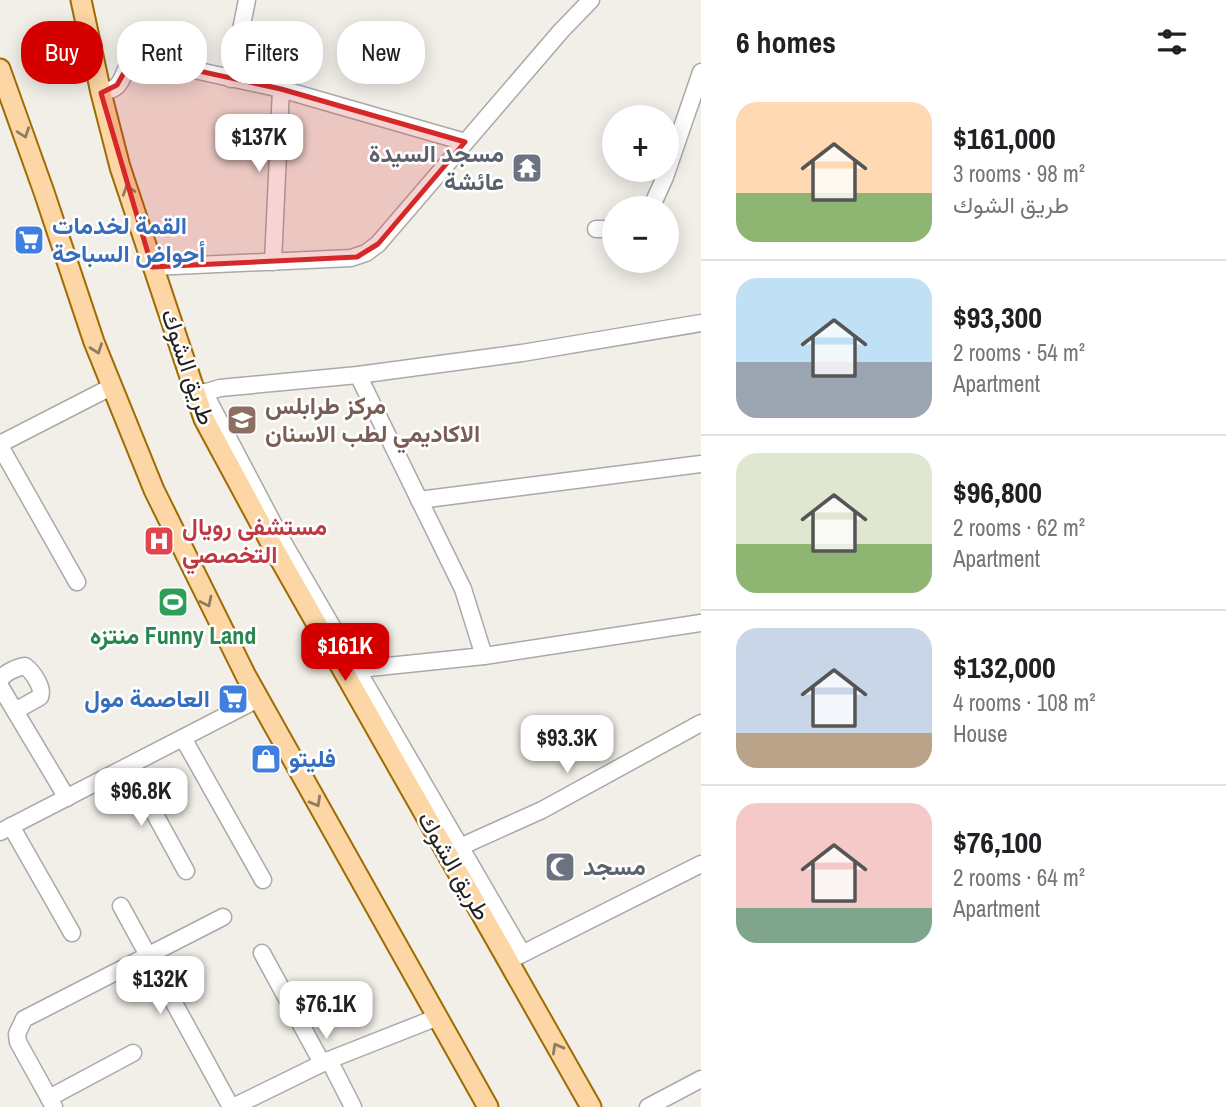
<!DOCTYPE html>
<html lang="en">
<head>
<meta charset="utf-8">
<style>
  body { margin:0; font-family:"Archivo Narrow",Vazirmatn,sans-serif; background:#f6f6f6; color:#202124; height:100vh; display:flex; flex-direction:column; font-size:26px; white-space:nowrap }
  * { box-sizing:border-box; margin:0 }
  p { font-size:23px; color:#757577 }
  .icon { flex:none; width:38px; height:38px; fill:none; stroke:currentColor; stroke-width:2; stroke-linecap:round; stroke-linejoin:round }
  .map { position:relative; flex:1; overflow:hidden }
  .drawer { display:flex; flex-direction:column; background:#fff; width:525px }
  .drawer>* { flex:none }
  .banner { position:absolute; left:21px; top:21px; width:574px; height:63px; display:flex; gap:14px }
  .buttons { position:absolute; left:602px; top:105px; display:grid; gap:14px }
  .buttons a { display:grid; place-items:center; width:77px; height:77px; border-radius:50%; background:#fff; box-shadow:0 4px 18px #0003; font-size:35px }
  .price { position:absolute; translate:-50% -60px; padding:0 16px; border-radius:14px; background:#fff; color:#222; font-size:23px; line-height:46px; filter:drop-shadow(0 2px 4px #0008) }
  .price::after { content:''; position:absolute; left:50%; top:42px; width:21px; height:16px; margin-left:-10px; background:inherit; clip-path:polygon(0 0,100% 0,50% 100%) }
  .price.current { background:#d40000; color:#fff }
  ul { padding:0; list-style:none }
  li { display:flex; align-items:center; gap:21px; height:175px; padding:0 35px }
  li+li { border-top:2px solid #e0e0e0 }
  li span { display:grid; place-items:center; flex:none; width:196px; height:140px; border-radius:21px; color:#555 }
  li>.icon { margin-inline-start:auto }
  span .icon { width:84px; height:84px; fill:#fffc; stroke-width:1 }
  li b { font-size:30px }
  h2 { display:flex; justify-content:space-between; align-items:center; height:84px; padding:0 35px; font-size:30px }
  .pill { padding:0 24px; border-radius:28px; background:#fff; box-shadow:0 4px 18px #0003; font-size:24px; line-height:63px }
  .pill.current { background:#d40000; color:#fff }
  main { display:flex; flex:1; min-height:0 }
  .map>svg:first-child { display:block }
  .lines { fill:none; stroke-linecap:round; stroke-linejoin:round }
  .minor-casing { stroke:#a9a9a9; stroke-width:19 }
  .major-casing { stroke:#a06b00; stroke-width:23 }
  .minor { stroke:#fff; stroke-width:16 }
  .major { stroke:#fcd6a4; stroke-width:19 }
  .oneway { stroke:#8f7c63 }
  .marked { fill:#d62828; fill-opacity:0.2; stroke:#d62828; stroke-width:5; stroke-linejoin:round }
  .labels { text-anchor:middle; stroke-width:5; stroke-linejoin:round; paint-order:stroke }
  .worship-label { font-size:24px; font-weight:bold; fill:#5b616d; stroke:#fff; text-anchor:end }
  .shop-label { font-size:24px; font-weight:bold; fill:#366cbe; stroke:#fff; text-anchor:start }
  .street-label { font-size:24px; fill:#222; stroke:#fff }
  .education-label { font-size:24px; font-weight:bold; fill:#785e54; stroke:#fff; text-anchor:start }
  .health-label { font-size:24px; font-weight:bold; fill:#be3a42; stroke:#fff; text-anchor:start }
  .leisure-label { font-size:24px; font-weight:bold; fill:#27864d; stroke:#fff }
</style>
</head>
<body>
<main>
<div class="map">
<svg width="701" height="1107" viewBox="0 0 701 1107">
  <rect width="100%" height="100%" fill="#f2efe9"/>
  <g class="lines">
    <g class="minor-casing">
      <g id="minor">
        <path d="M231,79L247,0"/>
        <path d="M101,93C107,91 113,90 117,86C128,74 123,59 144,59L281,89L465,142"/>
        <path d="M651,208L665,177L701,72"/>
        <path d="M596,229H614"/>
        <path d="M273,262L281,89"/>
        <path d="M152,267L351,258L366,253L378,244L561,31L591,0"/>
        <path d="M358,375L463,589L484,656"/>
        <path d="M204,392L283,542L522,953"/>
        <path d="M197,395L220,388L358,375L522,353L701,323"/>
        <path d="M0,444L111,387"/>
        <path d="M0,446L77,582"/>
        <path d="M419,500L701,464"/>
        <path d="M350,670L484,656L701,623"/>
        <path d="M0,680C4,673 17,667 25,666C33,672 44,688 40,697L15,711"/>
        <path d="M0,686L67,798"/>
        <path d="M183,738L263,880"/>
        <path d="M129,767L186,871"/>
        <path d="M11,826L72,933"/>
        <path d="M0,832L258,699"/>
        <path d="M451,851L542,810L701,723"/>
        <path d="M121,906L231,1107"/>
        <path d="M262,953L322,1063"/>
        <path d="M514,958L701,864"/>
        <path d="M329,1060L353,1107"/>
        <path d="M49,1098L133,1053"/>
        <path d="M54,1107L18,1042L17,1034L24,1019L223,917"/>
        <path d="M233,1107L329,1060L438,1017"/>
        <path d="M648,1107L701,1079"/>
      </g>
    </g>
    <g class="major-casing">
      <g id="major">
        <path d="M81,0L101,93L120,167L204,419L273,547L591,1107"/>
        <path d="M0,69L44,192L94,342L154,490L246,676L488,1107"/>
      </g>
    </g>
    <use href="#minor" class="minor"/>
    <use href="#major" class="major"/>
  </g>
  <defs><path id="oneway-chevron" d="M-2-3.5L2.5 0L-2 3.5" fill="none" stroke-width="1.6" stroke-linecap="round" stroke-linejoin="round" transform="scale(1.75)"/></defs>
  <g class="oneway">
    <use href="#oneway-chevron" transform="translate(24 133) rotate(71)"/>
    <use href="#oneway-chevron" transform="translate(128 190) rotate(-108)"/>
    <use href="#oneway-chevron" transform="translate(97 349) rotate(70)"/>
    <use href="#oneway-chevron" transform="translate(207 602) rotate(64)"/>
    <use href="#oneway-chevron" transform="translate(316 802) rotate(61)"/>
    <use href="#oneway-chevron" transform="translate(557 1048) rotate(-119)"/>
  </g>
  <path class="marked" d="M144,59L281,89L465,142L378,244L357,257L152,267L101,93L117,85L129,64Z"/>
  <defs>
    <g id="temple-square" transform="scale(1.575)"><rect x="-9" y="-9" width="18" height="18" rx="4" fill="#6b7280" stroke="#fff"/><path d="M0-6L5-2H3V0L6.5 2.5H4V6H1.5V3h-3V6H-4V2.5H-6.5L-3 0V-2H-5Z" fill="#fff"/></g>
    <g id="supermarket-square" transform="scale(1.575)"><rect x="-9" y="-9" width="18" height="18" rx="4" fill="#3f7fe0" stroke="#fff"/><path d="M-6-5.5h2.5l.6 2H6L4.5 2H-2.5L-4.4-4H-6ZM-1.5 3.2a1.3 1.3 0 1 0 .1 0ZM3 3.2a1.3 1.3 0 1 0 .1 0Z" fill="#fff"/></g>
    <g id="university-square" transform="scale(1.575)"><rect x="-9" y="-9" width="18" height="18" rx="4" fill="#8d6e63" stroke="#fff"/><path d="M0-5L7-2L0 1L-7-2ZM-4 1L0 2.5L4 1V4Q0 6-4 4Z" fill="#fff"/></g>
    <g id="hospital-square" transform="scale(1.575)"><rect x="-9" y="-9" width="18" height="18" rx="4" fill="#e0444e" stroke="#fff"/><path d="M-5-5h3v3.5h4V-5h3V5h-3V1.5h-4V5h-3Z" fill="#fff"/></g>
    <g id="stadium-square" transform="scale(1.575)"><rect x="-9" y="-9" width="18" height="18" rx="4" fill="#2e9e5b" stroke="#fff"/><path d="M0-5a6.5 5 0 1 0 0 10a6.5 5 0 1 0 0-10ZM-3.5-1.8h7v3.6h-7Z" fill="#fff"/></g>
    <g id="shop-square" transform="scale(1.575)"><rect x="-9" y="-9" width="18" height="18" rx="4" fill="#3f7fe0" stroke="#fff"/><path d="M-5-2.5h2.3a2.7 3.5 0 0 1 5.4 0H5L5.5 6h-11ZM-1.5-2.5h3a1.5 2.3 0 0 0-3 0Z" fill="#fff"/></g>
    <g id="mosque-square" transform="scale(1.575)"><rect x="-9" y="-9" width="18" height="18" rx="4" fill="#6b7280" stroke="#fff"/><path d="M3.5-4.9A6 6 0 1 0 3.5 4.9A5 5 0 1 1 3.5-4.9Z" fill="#fff"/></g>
  </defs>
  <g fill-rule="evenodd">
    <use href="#temple-square" x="527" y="168"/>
    <use href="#supermarket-square" x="29" y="240"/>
    <use href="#university-square" x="242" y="420"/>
    <use href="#hospital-square" x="159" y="541"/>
    <use href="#stadium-square" x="173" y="602"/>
    <use href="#supermarket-square" x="233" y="699"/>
    <use href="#shop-square" x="266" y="759"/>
    <use href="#mosque-square" x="560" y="867"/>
  </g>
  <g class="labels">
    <g class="worship-label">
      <text x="504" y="162">مسجد السيدة<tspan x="504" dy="28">عائشة</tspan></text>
      <text x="583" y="875" text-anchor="start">مسجد</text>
    </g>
    <g class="shop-label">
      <text x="52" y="234">القمة لخدمات<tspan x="52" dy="28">أحواض السباحة</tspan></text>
      <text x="210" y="707" text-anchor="end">العاصمة مول</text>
      <text x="289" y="767">فليتو</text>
    </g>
    <g class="street-label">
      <text transform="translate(188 367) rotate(71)" y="8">طريق الشوك</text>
      <text transform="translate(454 866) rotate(60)" y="8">طريق الشوك</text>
    </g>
    <g class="education-label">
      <text x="265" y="414">مركز طرابلس<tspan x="265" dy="28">الاكاديمي لطب الاسنان</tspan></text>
    </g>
    <g class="health-label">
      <text x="182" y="535">مستشفى رويال<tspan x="182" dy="28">التخصصي</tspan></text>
    </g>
    <g class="leisure-label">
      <text x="173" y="644">منتزه Funny Land</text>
    </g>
  </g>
</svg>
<div class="buttons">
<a>+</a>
<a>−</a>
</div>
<b class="price" style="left:259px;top:174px">$137K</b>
<b class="price current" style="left:345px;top:683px">$161K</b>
<b class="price" style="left:567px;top:775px">$93.3K</b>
<b class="price" style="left:141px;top:828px">$96.8K</b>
<b class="price" style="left:160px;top:1016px">$132K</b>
<b class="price" style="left:326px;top:1041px">$76.1K</b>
<div class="banner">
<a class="pill current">Buy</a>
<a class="pill">Rent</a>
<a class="pill">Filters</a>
<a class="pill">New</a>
</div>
</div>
<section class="drawer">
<h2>6 homes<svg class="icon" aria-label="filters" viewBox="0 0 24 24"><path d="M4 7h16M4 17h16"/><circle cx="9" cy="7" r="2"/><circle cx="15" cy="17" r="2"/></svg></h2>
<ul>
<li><span style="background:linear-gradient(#ffd9b3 65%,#8fb573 0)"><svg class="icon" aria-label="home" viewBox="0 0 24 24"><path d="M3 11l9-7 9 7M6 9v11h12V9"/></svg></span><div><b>$161,000</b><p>3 rooms · 98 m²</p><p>طريق الشوك</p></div></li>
<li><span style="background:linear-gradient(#bfe0f5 60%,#9aa5b1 0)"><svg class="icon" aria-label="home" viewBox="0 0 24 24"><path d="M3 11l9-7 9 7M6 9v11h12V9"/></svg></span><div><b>$93,300</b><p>2 rooms · 54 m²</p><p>Apartment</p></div></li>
<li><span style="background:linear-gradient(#dfe7d0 65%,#8fb573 0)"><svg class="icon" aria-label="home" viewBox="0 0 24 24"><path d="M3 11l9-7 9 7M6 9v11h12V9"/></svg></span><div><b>$96,800</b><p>2 rooms · 62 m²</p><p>Apartment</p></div></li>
<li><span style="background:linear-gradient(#c9d6e8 75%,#b9a48a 0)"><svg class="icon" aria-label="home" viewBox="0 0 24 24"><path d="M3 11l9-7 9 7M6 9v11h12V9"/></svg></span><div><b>$132,000</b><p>4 rooms · 108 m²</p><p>House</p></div></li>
<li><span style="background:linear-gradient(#f6c9c9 75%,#7fa58c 0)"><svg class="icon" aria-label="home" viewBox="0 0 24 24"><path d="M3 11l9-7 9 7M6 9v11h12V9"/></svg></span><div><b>$76,100</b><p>2 rooms · 64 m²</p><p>Apartment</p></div></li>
</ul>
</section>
</main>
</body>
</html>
